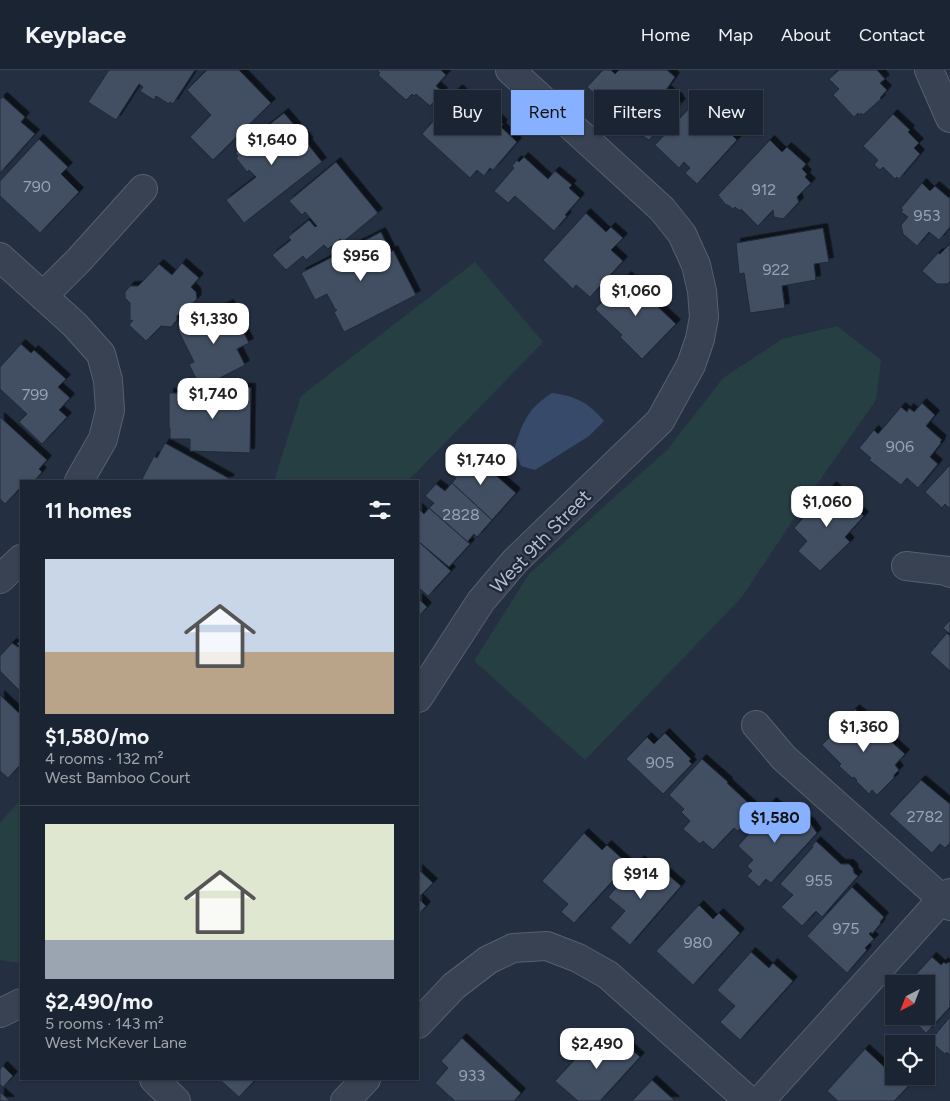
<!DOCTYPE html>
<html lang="en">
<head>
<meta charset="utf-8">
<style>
  body { margin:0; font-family:Figtree,sans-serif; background:#28303e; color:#f1f3f6; height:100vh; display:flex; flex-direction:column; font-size:19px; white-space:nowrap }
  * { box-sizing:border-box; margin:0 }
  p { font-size:16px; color:#a0a4ac }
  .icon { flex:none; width:28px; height:28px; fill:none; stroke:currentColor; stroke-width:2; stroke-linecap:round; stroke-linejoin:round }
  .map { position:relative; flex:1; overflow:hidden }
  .sheet { position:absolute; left:20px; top:410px; width:399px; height:600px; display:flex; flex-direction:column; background:#1b2432; border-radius:0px; box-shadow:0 1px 4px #0004,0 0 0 1px #39414d }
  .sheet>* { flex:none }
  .hud { position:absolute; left:434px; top:20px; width:441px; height:45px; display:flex; gap:10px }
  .needle { width:32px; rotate:222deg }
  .controls { position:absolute; left:885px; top:905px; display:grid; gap:10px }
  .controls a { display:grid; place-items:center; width:50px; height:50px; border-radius:0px; background:#1b2432; box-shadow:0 1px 4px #0004,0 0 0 1px #39414d; font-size:25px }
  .price { position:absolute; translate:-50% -42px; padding:0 11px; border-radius:10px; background:#fff; color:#222; font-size:16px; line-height:32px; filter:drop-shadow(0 1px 2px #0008) }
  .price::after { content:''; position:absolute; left:50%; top:30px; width:15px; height:11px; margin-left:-8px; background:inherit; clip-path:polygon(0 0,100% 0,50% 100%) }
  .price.on { background:#87b1ff; color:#111 }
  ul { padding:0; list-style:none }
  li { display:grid; align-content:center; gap:10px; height:265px; padding:0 25px }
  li+li { border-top:1px solid #39414d }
  li span { display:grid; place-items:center; height:155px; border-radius:0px; color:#555 }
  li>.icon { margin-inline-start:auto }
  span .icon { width:90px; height:90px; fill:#fffc; stroke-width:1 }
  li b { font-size:21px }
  h2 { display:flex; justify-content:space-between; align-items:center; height:60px; padding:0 25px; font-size:21px }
  .tag { padding:0 18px; border-radius:0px; background:#1b2432; box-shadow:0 1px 4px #0004,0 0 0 1px #39414d; font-size:18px; line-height:45px }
  .tag.on { background:#87b1ff; color:#111 }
  header { display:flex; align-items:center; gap:30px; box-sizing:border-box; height:70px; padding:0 25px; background:#1b2432; border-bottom:1px solid #39414d }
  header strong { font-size:24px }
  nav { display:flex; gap:28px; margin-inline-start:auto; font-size:18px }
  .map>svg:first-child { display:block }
  .green { fill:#263f43 }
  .water { fill:#374a6a }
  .building { fill:#424f64; stroke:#1f2939; filter:url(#shadow) }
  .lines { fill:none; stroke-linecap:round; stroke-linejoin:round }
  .minor-casing { stroke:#56606f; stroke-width:30 }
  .minor { stroke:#384252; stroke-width:28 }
  .labels { text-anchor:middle; stroke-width:4.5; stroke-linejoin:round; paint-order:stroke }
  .number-label { font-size:16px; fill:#98a2b2 }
  .street-label { font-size:19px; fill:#b5bdcc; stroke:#1d2737 }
</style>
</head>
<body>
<header>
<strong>Keyplace</strong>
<nav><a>Home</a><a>Map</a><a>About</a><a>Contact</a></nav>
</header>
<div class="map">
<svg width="950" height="1031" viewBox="0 0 950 1031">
  <defs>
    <filter id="shadow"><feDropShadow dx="4.5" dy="-4.5" stdDeviation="0" flood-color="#0009"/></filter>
  </defs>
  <rect width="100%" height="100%" fill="#243042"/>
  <g class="green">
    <path d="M475,192L543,272L408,411H274L301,326Z"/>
    <path d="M837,256L881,290L876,330L813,420L742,527L585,690L474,591L529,504L667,380L723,308L782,269Z"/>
    <path d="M21,729V893L0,890V753Z"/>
  </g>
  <path class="water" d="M552,323C576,326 589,333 604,351L589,366L535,400L521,396L514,379C523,352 527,339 552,323Z"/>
  <g class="building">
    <path d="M109,0H195L173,34L170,32L169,34L156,26L154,30L140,21L143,17L139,14L116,50L88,32Z"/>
    <path d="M207,0H239L271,33L213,90L190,67L211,45L187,20Z"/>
    <path d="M377,0H441L446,5L436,16L443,22L430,36L416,24L414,26L412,24L406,30L378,5L380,3Z"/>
    <path d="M603,0H611L615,4L619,0H667L675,7L666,20L679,29L678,30L681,33L649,70L643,66L642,67L633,59L634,57L629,53L635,47L624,34L615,44L594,26L596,25L587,17Z"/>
    <path d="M839,0H877L885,9L880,13L887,20L880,28L881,29L863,45L861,43L860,45L858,43L854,47L833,25L839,19L829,9Z"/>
    <path d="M458,19L477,37L480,33L503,54L501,57L517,72L493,100L490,98L484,106L477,100L470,108L422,64L449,33L447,31Z"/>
    <path d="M3,27L25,47L21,52L35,64L0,103V29Z"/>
    <path d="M694,33L701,40L708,33L737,60L732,65L737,70L697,114L685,103L690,98L684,92L679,98L655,75Z"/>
    <path d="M284,43L309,72L307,73L322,92L244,153L226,130L256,107L249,100L247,102L236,88L238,86L235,83L248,74L246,73Z"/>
    <path d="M893,44L910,60L908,62L919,73L914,78L920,84L899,109L897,107L895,109L883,97L880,100L874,95L878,90L863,76Z"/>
    <path d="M39,69L68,97L61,104L79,122L40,163L0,126V111Z"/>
    <path d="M770,70L782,82L787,77L806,94L802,99L807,104L805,107L811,113L797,127L799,132L783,149L774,147L773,140L758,156L741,139L740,141L735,137L733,139L728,135H726L718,125Z"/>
    <path d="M524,87L548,109L555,101L572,115L569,118L580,128L565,145L567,146L554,161L515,126L508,133L494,121L514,98L512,96L517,90L519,92Z"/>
    <path d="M336,92L378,143L343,172L340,169L328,179L324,175L306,190L303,186L286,200L272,185L291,170L288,167L309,150L315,157L317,156L305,142L302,145L289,131Z"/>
    <path d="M922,113L930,121L935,116L949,128L950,126V157L939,170L929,162L917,176L903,164L901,155L908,147L901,142L903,140L901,138Z"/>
    <path d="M586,143L606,162L611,157L623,168L611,180L623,191L590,227L576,215L573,219L543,190Z"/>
    <path d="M823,158L829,192L814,194L816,210L782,216L785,238L750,243L744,203L739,204L736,173Z"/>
    <path d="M381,162L391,182L393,180L416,225L344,262L334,242L337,240L335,239L327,224L315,230L301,203Z"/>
    <path d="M950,174V211L948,214H937L922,201L938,183L940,184Z"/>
    <path d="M182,193L199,208L191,217L196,222L197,229L191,235H187L177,246V250L171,257L161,256L146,271L129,255L133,250L130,251V233L125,228V222L130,216H138L143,211L159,194L172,205Z"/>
    <path d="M627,206L638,218L641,215L659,232L656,235L676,254L642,289L620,267L622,265L595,239Z"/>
    <path d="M229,234L249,273L237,279L245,295L208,314L207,311L199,315L189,294L194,292L178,260H179L178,258L197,248L198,250Z"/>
    <path d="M21,274L31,283L34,280L66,309L58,317L70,328L59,340L67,347L42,374L19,352L27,344L0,319V297Z"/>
    <path d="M222,317L251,318L250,383L190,381V369H170V358H169V323H200V321H221Z"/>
    <path d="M922,333L935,345L926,356L942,370L940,372L941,373L930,387L938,394L918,418L907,408L901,415L869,390L871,388L859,378L874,360L878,364L901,337L907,342L909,338L914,342Z"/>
    <path d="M0,347L47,390L39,399L42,402L34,411L30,409L28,411H21V417L5,434L0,429Z"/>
    <path d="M165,373L230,409L228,411H141L154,386L157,388Z"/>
    <path d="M460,386L469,394L475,387L516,423L492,450L452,413L456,408L447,400Z"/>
    <path d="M950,395V436L949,438L945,434L942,438L925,422Z"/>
    <path d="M452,413L492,450L477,467L474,464L468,471L470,474L429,438L434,433L425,426L436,414L445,421Z"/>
    <path d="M832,416L864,446L845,467L850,472L820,501L798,481L807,471L794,458Z"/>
    <path d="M418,438L424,444L429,438L470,474L449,497L418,471Z"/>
    <path d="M418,471L451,501L428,526L418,517Z"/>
    <path d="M418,528L427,537L418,547Z"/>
    <path d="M950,550V564L943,558Z"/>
    <path d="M947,563L950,566V601L930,583Z"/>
    <path d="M21,569V617L19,620L0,601V586L12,573L18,577L19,576L17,574Z"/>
    <path d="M0,625L21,645V694L8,708L0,701Z"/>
    <path d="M855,639L905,684L895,695L899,700L894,705V708L877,725L872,720L869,724L856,711L857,710L854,707L852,708L839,696L841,694L822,675Z"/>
    <path d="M665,663L691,689L689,691L692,694L663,724L626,689L647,667L654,674Z"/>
    <path d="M702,689L728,712L727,713L756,740L738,761L734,758L713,780L703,771L700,774L683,759L690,751L681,742L684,739L669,725Z"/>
    <path d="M921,710L950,734V773L945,778L940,774L932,783L889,744Z"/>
    <path d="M772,732L798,755L802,749L810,753L817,763L771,813L766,809L759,817L747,806L752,801L747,796L753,790L738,776L755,757L752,754Z"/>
    <path d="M584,763L602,780L607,775L628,794L574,853L561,842L568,834L542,811Z"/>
    <path d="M816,771L841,794H849L853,798L854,803L858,806L822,847L816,841L802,856L781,837L793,825L780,814L813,777L812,776Z"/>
    <path d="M640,790L660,807L665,802L681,816L630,875L610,858L625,841L608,827Z"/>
    <path d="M418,799L433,813L418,828L426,836L418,845Z"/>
    <path d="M852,817L884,847L880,852L881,853L872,864L871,862L869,864L874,869L865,878L867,880L847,903L807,866Z"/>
    <path d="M699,835L713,849L719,843L740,863L693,915L656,881Z"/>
    <path d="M751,882L769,898L773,893L793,911L740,970L720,952L735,936L717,920Z"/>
    <path d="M932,887L941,895L944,892L946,894L949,892L950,893V937L926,963L909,946H926V914H907Z"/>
    <path d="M950,947V985L947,982L945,984L930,971Z"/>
    <path d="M599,963L613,976L619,969L640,987L600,1031H578L555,1011Z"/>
    <path d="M462,968L521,1023L514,1031H455L435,1013L448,998L441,991Z"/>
    <path d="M865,979L892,1004L894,1002V1006L917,1007L894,1031H838L827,1021Z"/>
    <path d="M3,996L13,1006L3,1017L0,1015V999Z"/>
    <path d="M219,1009H253L255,1010L239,1027Z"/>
    <path d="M652,1010L675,1031H632Z"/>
    <path d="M0,1022L10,1031H0Z"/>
  </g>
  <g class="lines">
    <g class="minor-casing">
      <g id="minor">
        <path d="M929,0L950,48"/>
        <path d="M0,187L75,255L101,284L108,310L110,340L103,369L79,411"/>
        <path d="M43,226L79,190L143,119"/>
        <path d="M906,496L948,501L950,503"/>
        <path d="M0,509L21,489"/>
        <path d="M418,628L481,531L515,491L660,351L691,295L700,269L704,247L702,221L696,195L682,164L662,139L510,0"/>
        <path d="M756,655L784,688L950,836"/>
        <path d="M0,943L21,933"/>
        <path d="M418,954L454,916L488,890L513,878L547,876L578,888L608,905L749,1031"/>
        <path d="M154,1009L176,1031"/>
        <path d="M345,1031L366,1009"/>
        <path d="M760,1031L942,829L950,823"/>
      </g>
    </g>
    <use href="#minor" class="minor"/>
  </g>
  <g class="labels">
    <g class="number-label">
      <text x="37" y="122">790</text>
      <text x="764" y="125">912</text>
      <text x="927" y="151">953</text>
      <text x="776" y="205">922</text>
      <text x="35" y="330">799</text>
      <text x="900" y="382">906</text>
      <text x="461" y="450">2828</text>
      <text x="660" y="698">905</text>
      <text x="925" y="752">2782</text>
      <text x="819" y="816">955</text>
      <text x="846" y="864">975</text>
      <text x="698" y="878">980</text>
      <text x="472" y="1011">933</text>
    </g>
    <g class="street-label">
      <text transform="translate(540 471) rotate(-46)" y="7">West 9th Street</text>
    </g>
  </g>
</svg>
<div class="controls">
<a><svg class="needle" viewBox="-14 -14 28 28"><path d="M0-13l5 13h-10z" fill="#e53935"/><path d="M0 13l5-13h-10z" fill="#a0a4ac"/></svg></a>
<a><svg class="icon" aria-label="locate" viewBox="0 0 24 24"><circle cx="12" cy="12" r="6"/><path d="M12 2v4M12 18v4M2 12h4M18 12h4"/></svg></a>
</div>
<b class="price" style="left:272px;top:96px">$1,640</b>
<b class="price" style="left:361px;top:212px">$956</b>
<b class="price" style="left:636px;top:247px">$1,060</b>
<b class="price" style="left:214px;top:275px">$1,330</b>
<b class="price" style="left:213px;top:350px">$1,740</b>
<b class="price" style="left:481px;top:416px">$1,740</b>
<b class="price" style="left:827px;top:458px">$1,060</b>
<b class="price" style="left:864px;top:683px">$1,360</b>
<b class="price on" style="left:775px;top:774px">$1,580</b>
<b class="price" style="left:641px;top:830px">$914</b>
<b class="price" style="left:597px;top:1000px">$2,490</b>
<div class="hud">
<a class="tag">Buy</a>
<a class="tag on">Rent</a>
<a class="tag">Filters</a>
<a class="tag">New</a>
</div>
<section class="sheet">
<h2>11 homes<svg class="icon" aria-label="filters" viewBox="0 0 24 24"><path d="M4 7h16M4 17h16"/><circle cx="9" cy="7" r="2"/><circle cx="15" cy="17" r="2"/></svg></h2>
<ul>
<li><span style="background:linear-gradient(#c9d6e8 60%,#b9a48a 0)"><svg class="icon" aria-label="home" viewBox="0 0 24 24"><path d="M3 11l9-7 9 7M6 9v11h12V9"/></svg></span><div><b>$1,580/mo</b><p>4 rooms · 132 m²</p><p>West Bamboo Court</p></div></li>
<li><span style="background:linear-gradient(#dfe7d0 75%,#9aa5b1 0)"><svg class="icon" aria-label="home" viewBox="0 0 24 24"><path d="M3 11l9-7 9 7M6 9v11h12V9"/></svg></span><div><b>$2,490/mo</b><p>5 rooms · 143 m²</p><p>West McKever Lane</p></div></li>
</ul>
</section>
</div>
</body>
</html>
